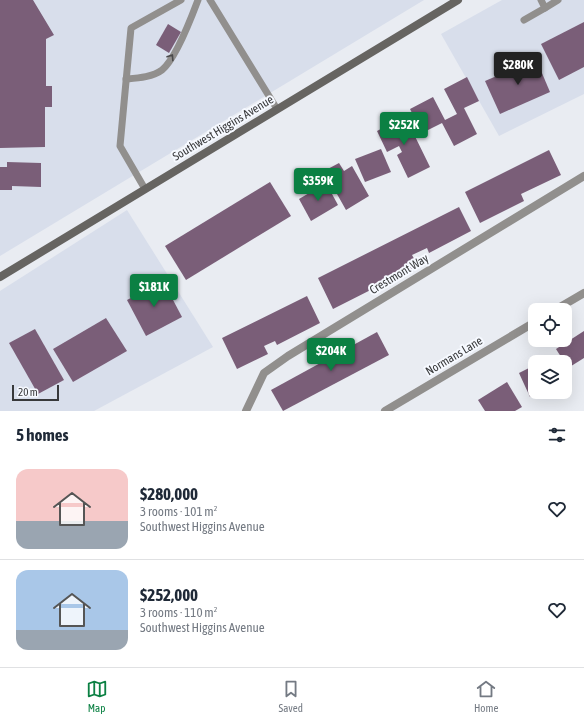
<!DOCTYPE html>
<html lang="en">
<head>
<meta charset="utf-8">
<style>
  body { margin:0; font-family:"Asap Condensed",sans-serif; background:#f2f2f3; color:#1f2937; height:100vh; display:flex; flex-direction:column; font-size:15px; white-space:nowrap }
  * { box-sizing:border-box; margin:0 }
  p { font-size:13px; color:#747a83 }
  .icon { flex:none; width:22px; height:22px; fill:none; stroke:currentColor; stroke-width:2; stroke-linecap:round; stroke-linejoin:round }
  .map { position:relative; height:411px; overflow:hidden }
  .drawer { display:flex; flex-direction:column; background:#fff; flex:1 }
  .drawer>* { flex:none }
  .fabs { position:absolute; left:528px; top:303px; display:grid; gap:8px }
  .fabs a { display:grid; place-items:center; width:44px; height:44px; border-radius:8px; background:#fff; box-shadow:0 4px 16px #0002; font-size:20px }
  .scale { position:absolute; left:12px; bottom:10px; width:47px; box-sizing:border-box; padding-left:4px; border:2px solid #38393b; border-top:0; font-size:11px; line-height:14px; white-space:nowrap; color:#38393b; -webkit-text-stroke:3px #f6f9ff; paint-order:stroke }
  .price { position:absolute; translate:-50% -34px; padding:0 9px; border-radius:4px; background:#0b8043; color:#fff; font-size:13px; line-height:26px; filter:drop-shadow(0 1px 2px #0008) }
  .price::after { content:''; position:absolute; left:50%; top:24px; width:12px; height:9px; margin-left:-6px; background:inherit; clip-path:polygon(0 0,100% 0,50% 100%) }
  .price.on { background:#222; color:#fff }
  ul { padding:0; list-style:none }
  li { display:flex; align-items:center; gap:12px; height:100px; padding:0 16px }
  li+li { border-top:1px solid #e0e1e3 }
  li span { display:grid; place-items:center; flex:none; width:112px; height:80px; border-radius:12px; color:#555 }
  li>.icon { margin-inline-start:auto }
  span .icon { width:48px; height:48px; fill:#fffc; stroke-width:1 }
  li b { font-size:17px }
  h2 { display:flex; justify-content:space-between; align-items:center; height:48px; padding:0 16px; font-size:17px }
  .dock { display:flex; justify-content:space-around; align-items:center; height:56px; border-top:1px solid #e0e1e3; background:#fff; font-size:11px; color:#747a83 }
  .dock a { display:grid; justify-items:center; gap:2px }
  .dock .on { color:#0b8043 }
  .map>svg:first-child { display:block }
  .built { fill:#d8deeb }
  .building { fill:#7a5e78 }
  .lines { fill:none; stroke-linecap:round; stroke-linejoin:round }
  .lane { stroke:#918f8d; stroke-width:7 }
  .street { stroke:#918f8d; stroke-width:8 }
  .secondary { stroke:#666461; stroke-width:8 }
  .oneway { stroke:#4a4a4b }
  .labels { text-anchor:middle; stroke-width:4; stroke-linejoin:round; paint-order:stroke }
  .street-label { font-size:12px; fill:#38393b; stroke:#f6f9ff }
</style>
</head>
<body>
<div class="map">
<svg width="584" height="411" viewBox="0 0 584 411">
  <rect width="100%" height="100%" fill="#e9ecf2"/>
  <g class="built">
    <path d="M0,0H424L0,256Z"/>
    <path d="M502,0H584V94L499,136L441,34Z"/>
    <path d="M127,210L213,347L94,411H0V291Z"/>
  </g>
  <g class="building">
    <path d="M0,0H33L54,35L46,39V86H52V107H45V147L0,148Z"/>
    <path d="M584,22V67L559,80L541,44Z"/>
    <path d="M168,24L181,32L169,53L156,45Z"/>
    <path d="M536,59L550,92L500,114L485,81Z"/>
    <path d="M467,77L479,101L464,108L477,134L454,146L442,123L422,133L410,109L433,97L445,120L457,114L444,89Z"/>
    <path d="M405,116L430,167L408,178L397,155L402,152L399,146L387,152L377,131Z"/>
    <path d="M381,149L391,172L365,182L355,159Z"/>
    <path d="M549,150L561,175L521,194L524,201L480,223L465,192Z"/>
    <path d="M7,162L41,163V187L12,186V190H0V167H7Z"/>
    <path d="M339,163L344,171L352,166L369,196L346,210L324,171Z"/>
    <path d="M270,182L291,216L186,280L165,246Z"/>
    <path d="M326,183L338,205L311,221L299,199Z"/>
    <path d="M459,207L471,231L429,253L427,248L412,255L418,266L333,309L318,278Z"/>
    <path d="M163,281L182,317L146,336L127,300Z"/>
    <path d="M307,296L320,323L277,345L275,341L264,346L268,354L237,369L222,338Z"/>
    <path d="M106,318L127,351L73,382L53,349Z"/>
    <path d="M35,329L64,380L38,394L9,343Z"/>
    <path d="M584,331V358L568,368L556,349Z"/>
    <path d="M377,332L389,355L283,411L271,390Z"/>
    <path d="M535,365V392H541L530,397L519,373Z"/>
    <path d="M507,382L522,407L515,411H485L478,400Z"/>
  </g>
  <g class="lines">
    <g class="lane">
      <path d="M210,0L277,109"/>
      <path d="M545,8L558,0"/>
      <path d="M524,20L545,8L541,0"/>
      <path d="M126,79C138,78 153,77 162,70C176,59 192,16 198,0"/>
      <path d="M145,189L120,146L131,28L181,0"/>
    </g>
    <g class="street">
      <path d="M555,310L584,293"/>
      <path d="M246,411L264,373L288,356L584,176"/>
      <path d="M385,411L535,322"/>
    </g>
    <path class="secondary" d="M0,277L458,0"/>
  </g>
  <defs><path id="oneway-chevron" d="M-2-3.5L2.5 0L-2 3.5" fill="none" stroke-width="1.6" stroke-linecap="round" stroke-linejoin="round"/></defs>
  <use class="oneway" href="#oneway-chevron" transform="translate(171 57) rotate(-57)"/>
  <g class="labels">
    <g class="street-label">
      <text transform="translate(223 128) rotate(-31)" y="4">Southwest Higgins Avenue</text>
      <text transform="translate(399 274) rotate(-31)" y="4">Crestmont Way</text>
      <text transform="translate(454 356) rotate(-31)" y="4">Normans Lane</text>
    </g>
  </g>
</svg>
<div class="fabs">
<a><svg class="icon" aria-label="locate" viewBox="0 0 24 24"><circle cx="12" cy="12" r="6"/><path d="M12 2v4M12 18v4M2 12h4M18 12h4"/></svg></a>
<a><svg class="icon" aria-label="layers" viewBox="0 0 24 24"><path d="M12 4l9 5-9 5-9-5zM3 14l9 5 9-5"/></svg></a>
</div>
<div class="scale">20 m</div>
<b class="price on" style="left:518px;top:86px">$280K</b>
<b class="price" style="left:404px;top:146px">$252K</b>
<b class="price" style="left:318px;top:202px">$359K</b>
<b class="price" style="left:154px;top:308px">$181K</b>
<b class="price" style="left:331px;top:372px">$204K</b>
</div>
<section class="drawer">
<h2>5 homes<svg class="icon" aria-label="filters" viewBox="0 0 24 24"><path d="M4 7h16M4 17h16"/><circle cx="9" cy="7" r="2"/><circle cx="15" cy="17" r="2"/></svg></h2>
<ul>
<li><span style="background:linear-gradient(#f6c9c9 65%,#9aa5b1 0)"><svg class="icon" aria-label="home" viewBox="0 0 24 24"><path d="M3 11l9-7 9 7M6 9v11h12V9"/></svg></span><div><b>$280,000</b><p>3 rooms · 101 m²</p><p>Southwest Higgins Avenue</p></div><svg class="icon" aria-label="heart" viewBox="0 0 24 24"><path d="M12 20l-8-8c-3-5 5-10 8-4 3-6 11-1 8 4z"/></svg></li>
<li><span style="background:linear-gradient(#a9c7e8 75%,#9aa5b1 0)"><svg class="icon" aria-label="home" viewBox="0 0 24 24"><path d="M3 11l9-7 9 7M6 9v11h12V9"/></svg></span><div><b>$252,000</b><p>3 rooms · 110 m²</p><p>Southwest Higgins Avenue</p></div><svg class="icon" aria-label="heart" viewBox="0 0 24 24"><path d="M12 20l-8-8c-3-5 5-10 8-4 3-6 11-1 8 4z"/></svg></li>
</ul>
</section>
<nav class="dock">
<a class="on"><svg class="icon" aria-label="map" viewBox="0 0 24 24"><path d="M3 6l6-2 6 2 6-2v14l-6 2-6-2-6 2zM9 4v14M15 6v14"/></svg>Map</a>
<a><svg class="icon" aria-label="saved" viewBox="0 0 24 24"><path d="M7 4h10v16l-5-4-5 4z"/></svg>Saved</a>
<a><svg class="icon" aria-label="home" viewBox="0 0 24 24"><path d="M3 11l9-7 9 7M6 9v11h12V9"/></svg>Home</a>
</nav>
</body>
</html>
